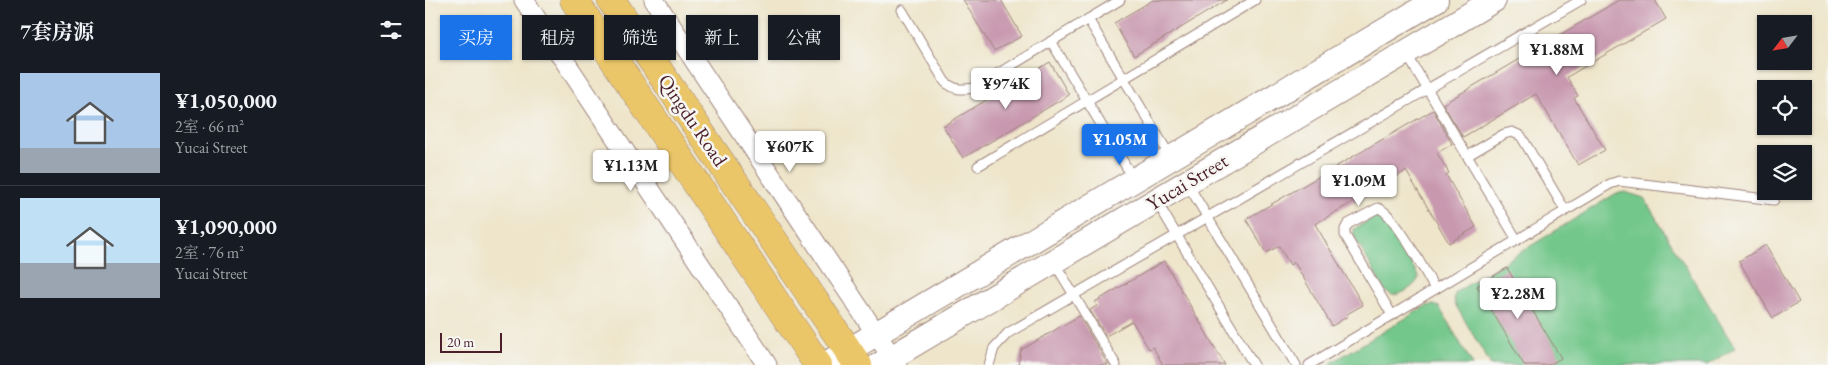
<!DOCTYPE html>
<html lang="zh">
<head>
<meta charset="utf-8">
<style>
  body { margin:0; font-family:"EB Garamond","Noto Serif SC",serif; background:#20242c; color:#f1f3f6; height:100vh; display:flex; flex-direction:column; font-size:19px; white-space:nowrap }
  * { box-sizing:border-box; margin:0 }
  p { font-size:16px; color:#9ea1a6 }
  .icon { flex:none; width:28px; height:28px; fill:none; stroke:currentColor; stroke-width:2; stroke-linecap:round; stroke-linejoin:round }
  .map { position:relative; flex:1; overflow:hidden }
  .panel { display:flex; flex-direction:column; background:#171b24; width:425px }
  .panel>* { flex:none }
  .banner { position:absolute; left:15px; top:15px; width:475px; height:45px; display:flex; gap:10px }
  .needle { width:32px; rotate:239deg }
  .fabs { position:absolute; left:1332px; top:15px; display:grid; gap:10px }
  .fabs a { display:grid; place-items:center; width:55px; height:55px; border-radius:0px; background:#171b24; box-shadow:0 1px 4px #0004; font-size:25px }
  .scale { position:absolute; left:15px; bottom:12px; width:62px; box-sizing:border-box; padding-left:5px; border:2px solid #4a1f2b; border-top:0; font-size:14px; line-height:18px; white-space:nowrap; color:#4a1f2b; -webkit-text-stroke:4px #f6f6f2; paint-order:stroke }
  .price { position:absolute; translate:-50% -42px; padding:0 11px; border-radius:5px; background:#fff; color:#222; font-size:16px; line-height:32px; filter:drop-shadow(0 1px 2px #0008) }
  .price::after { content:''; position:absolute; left:50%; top:30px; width:15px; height:11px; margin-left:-8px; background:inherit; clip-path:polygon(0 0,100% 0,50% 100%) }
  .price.current { background:#1a73e8; color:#fff }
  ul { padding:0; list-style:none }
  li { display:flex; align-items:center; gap:15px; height:125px; padding:0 20px }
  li+li { border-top:1px solid #363941 }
  li span { display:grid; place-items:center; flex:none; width:140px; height:100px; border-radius:0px; color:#555 }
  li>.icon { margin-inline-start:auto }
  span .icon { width:60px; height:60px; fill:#fffc; stroke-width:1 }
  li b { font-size:21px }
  h2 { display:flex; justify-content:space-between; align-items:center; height:60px; padding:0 20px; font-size:21px }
  .chip { padding:0 18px; border-radius:0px; background:#171b24; box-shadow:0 1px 4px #0004; font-size:18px; line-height:45px }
  .chip.current { background:#1a73e8; color:#fff }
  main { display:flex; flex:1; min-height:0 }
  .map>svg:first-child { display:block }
  .green { fill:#73c78b; stroke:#5e735b }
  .building { fill:#c898af }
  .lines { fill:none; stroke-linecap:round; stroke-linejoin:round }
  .service-casing { stroke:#9c827a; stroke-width:11 }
  .minor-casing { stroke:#9c827a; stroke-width:21 }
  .tertiary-casing { stroke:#9c827a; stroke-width:26 }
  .trunk-casing { stroke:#9c827a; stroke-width:29 }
  .service { stroke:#fff; stroke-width:9 }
  .minor { stroke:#fff; stroke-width:19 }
  .tertiary { stroke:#fff; stroke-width:24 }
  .trunk { stroke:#ebc669; stroke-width:28 }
  .labels { text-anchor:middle; stroke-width:5; stroke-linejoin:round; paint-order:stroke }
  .street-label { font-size:20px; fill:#4a1f2b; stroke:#f6f6f2 }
</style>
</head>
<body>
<main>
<section class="panel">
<h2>7套房源<svg class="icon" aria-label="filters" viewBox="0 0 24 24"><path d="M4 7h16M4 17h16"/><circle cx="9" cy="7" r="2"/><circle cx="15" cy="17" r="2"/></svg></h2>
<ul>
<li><span style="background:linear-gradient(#a9c7e8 75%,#9aa5b1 0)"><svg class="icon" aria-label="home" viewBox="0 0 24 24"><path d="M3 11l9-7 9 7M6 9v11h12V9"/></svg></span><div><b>¥1,050,000</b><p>2室 · 66 m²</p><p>Yucai Street</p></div></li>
<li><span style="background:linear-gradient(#bfe0f5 65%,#9aa5b1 0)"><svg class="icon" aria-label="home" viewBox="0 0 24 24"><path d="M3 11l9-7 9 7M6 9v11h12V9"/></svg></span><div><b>¥1,090,000</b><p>2室 · 76 m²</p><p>Yucai Street</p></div></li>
</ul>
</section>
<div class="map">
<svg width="1403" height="365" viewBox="0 0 1403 365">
  <rect width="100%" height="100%" fill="#f6f6f2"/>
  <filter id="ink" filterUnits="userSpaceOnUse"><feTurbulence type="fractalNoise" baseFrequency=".02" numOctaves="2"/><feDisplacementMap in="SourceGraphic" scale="10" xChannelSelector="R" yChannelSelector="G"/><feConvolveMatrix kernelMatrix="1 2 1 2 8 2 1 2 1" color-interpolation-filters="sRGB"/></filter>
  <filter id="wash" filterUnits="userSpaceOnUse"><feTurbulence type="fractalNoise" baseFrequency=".0096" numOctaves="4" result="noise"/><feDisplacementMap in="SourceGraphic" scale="20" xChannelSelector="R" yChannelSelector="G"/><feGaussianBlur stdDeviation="1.12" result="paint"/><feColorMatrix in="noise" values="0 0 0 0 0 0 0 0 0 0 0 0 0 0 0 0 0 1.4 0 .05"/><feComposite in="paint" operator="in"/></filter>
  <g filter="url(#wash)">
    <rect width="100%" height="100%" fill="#eee5ca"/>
    <g class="green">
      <path d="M1200,192L1219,198L1310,348L1282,365H1066L1030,304L1029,297L1031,292L1190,194Z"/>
      <path d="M953,217L958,218L963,223L994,277C992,285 976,296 967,295C966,294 961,292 960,291L929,236V229L948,218Z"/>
      <path d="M1009,305L1014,307L1048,365H906V363L1001,306Z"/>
    </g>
    <g id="blocks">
      <g class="building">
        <path d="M538,0H576L597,36L569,51Z"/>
        <path d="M728,0H802L709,56L689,23Z"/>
        <path d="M1194,0H1230L1241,19L1142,77L1153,96L1149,98L1180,150L1153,165L1111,94L1038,137L1018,104Z"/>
        <path d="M625,62L644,95L538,158L518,126Z"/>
        <path d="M1008,110L1027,144L1012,153L1024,173L1021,175L1051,227L1024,243L981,171L890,224L938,305L922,314L923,316L907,326L869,262L865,265L854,246L841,253L821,219Z"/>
        <path d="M1341,245L1374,302L1348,318L1314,261Z"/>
        <path d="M739,261L800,365H738L728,347L724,349L707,321L681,336L665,310L672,306L670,302Z"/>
        <path d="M1082,268L1136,358L1124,365H1099L1052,286Z"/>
        <path d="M654,316L683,365H593L596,350Z"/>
      </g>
    </g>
  </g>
  <g filter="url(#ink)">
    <use href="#blocks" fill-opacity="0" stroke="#9c827a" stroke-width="1"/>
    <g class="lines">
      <g class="service-casing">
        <g id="service">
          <path d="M477,10L520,82C530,90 536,90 549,88L695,0"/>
          <path d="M663,19L745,156"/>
          <path d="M626,41L708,178"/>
          <path d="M981,53L1092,240"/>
          <path d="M1042,156L1079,134L1087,132L1096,136L1140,210"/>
          <path d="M553,166L830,0"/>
          <path d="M762,183L871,365"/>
          <path d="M732,202L829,365"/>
          <path d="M629,262L691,365"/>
          <path d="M967,315L920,235V229L923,224L953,208C969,212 1000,272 1010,289"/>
          <path d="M564,365L569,348L583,333L1156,0"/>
          <path d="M884,365L1185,184L1194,181L1349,200"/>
        </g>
      </g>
      <g class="minor-casing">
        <g id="minor">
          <path d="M99,0L342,365"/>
          <path d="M229,0L472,365"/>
        </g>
      </g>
      <g class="tertiary-casing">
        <g id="tertiary">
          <path d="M399,365L1011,0"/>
          <path d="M454,365L1069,0"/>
        </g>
      </g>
      <g class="trunk-casing">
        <g id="trunk">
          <path d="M149,0L393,365"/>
          <path d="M186,0L433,365"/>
        </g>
      </g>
      <use href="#service" class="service"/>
      <use href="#minor" class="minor"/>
      <use href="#tertiary" class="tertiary"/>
      <use href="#trunk" class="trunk"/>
    </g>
  </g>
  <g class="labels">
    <g class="street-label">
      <text transform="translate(268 120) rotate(56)" y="7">Qingdu Road</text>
      <text transform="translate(762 182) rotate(-31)" y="7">Yucai Street</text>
    </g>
  </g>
</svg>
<div class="fabs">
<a><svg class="needle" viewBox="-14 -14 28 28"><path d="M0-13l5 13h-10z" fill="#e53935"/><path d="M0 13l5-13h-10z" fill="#9ea1a6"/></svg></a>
<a><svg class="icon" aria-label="locate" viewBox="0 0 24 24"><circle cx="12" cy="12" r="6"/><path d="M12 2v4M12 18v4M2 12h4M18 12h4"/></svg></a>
<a><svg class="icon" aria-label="layers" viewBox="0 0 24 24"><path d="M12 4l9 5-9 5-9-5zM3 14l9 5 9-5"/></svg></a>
</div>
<div class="scale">20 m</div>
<b class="price" style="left:1132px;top:76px">¥1.88M</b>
<b class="price" style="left:581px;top:110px">¥974K</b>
<b class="price current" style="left:695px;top:166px">¥1.05M</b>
<b class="price" style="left:365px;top:173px">¥607K</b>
<b class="price" style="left:206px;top:192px">¥1.13M</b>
<b class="price" style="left:934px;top:207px">¥1.09M</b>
<b class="price" style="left:1093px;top:320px">¥2.28M</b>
<div class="banner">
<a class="chip current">买房</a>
<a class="chip">租房</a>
<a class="chip">筛选</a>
<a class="chip">新上</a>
<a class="chip">公寓</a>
</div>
</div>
</main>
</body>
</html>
